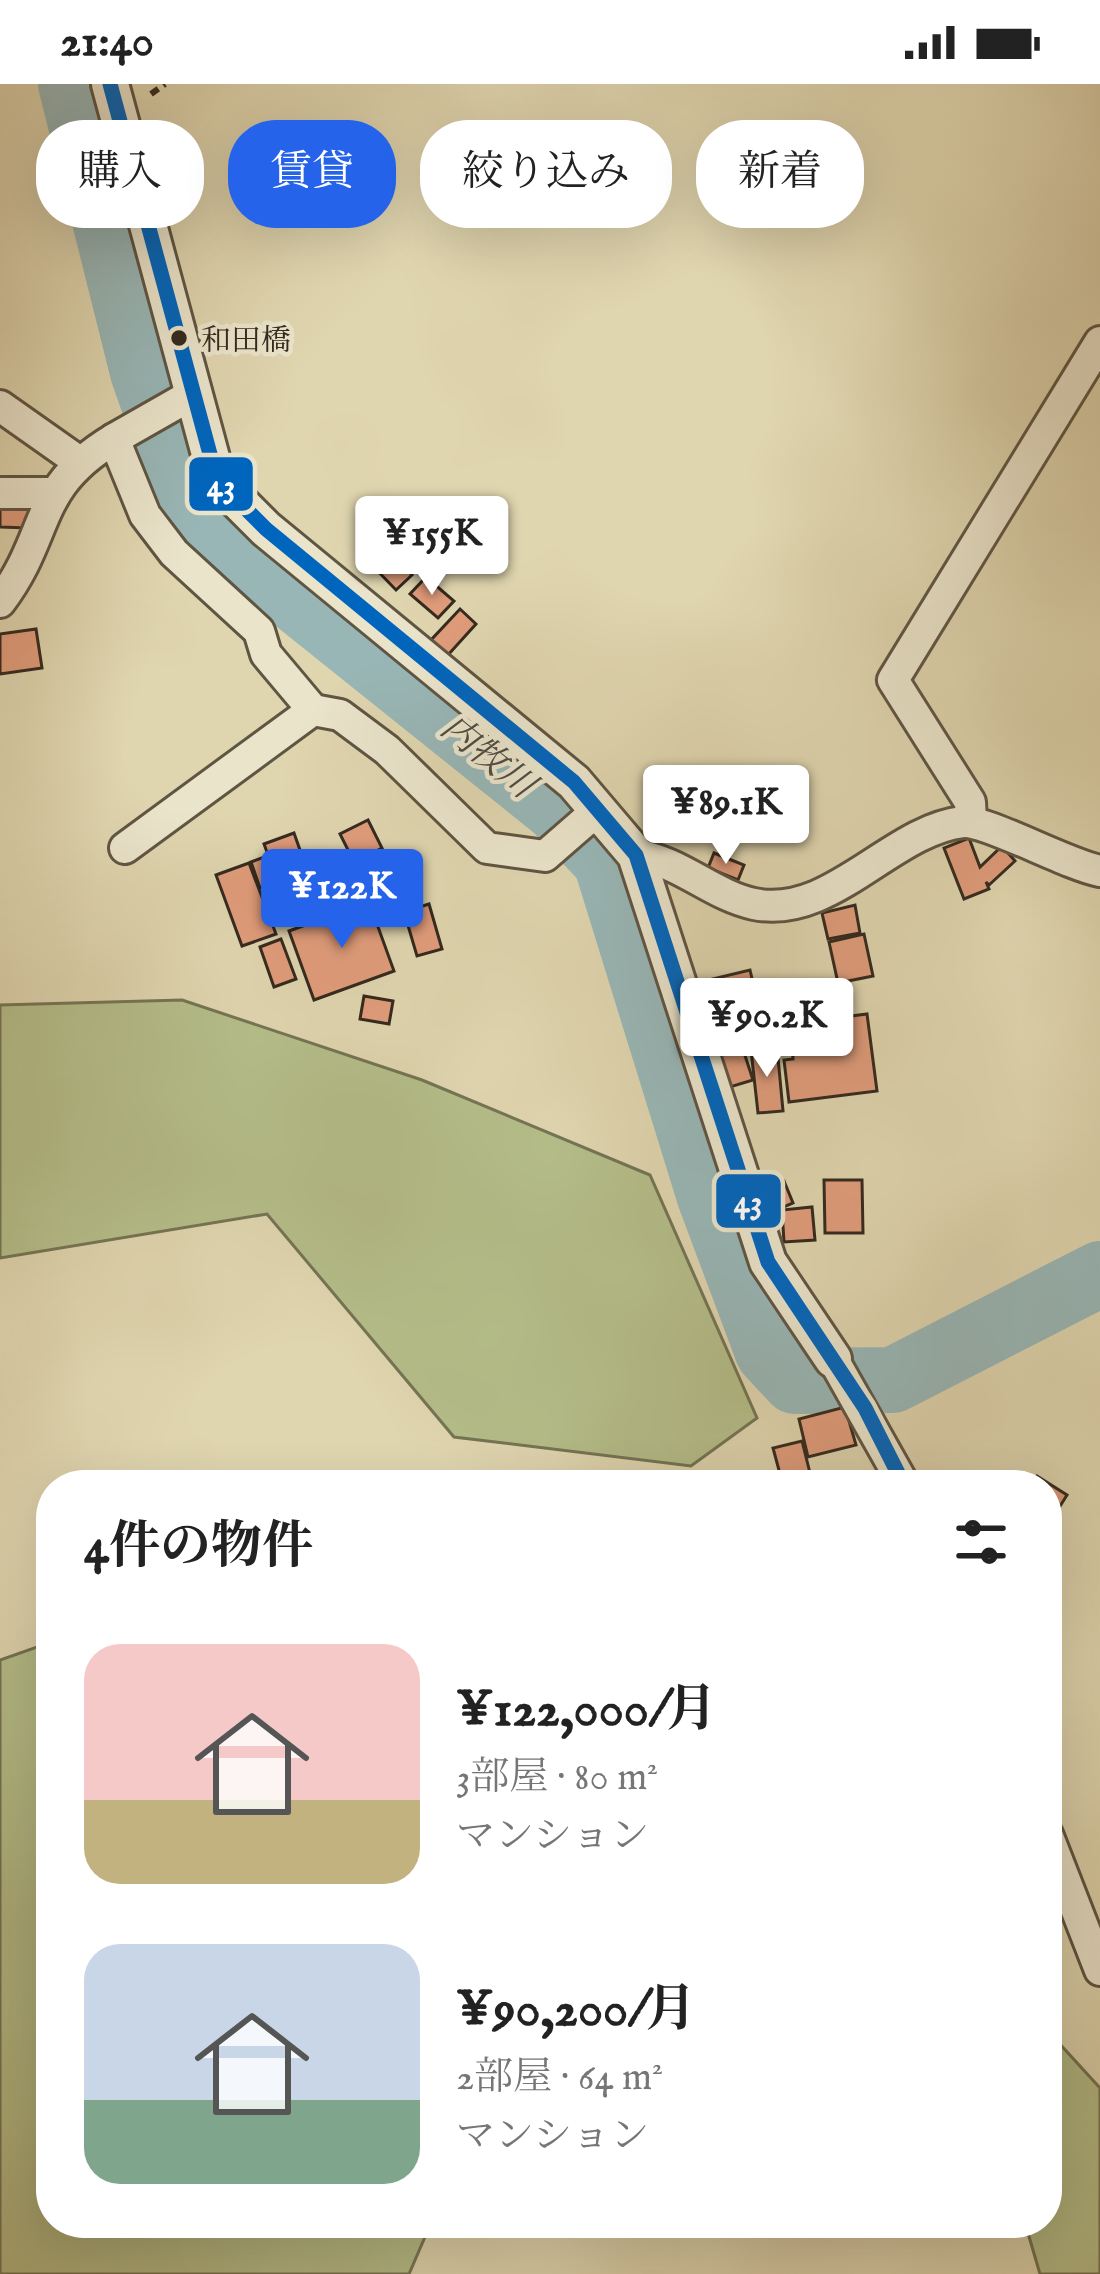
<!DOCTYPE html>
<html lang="ja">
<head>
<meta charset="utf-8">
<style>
  body { margin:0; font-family:"IM FELL English","Noto Serif JP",serif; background:#f6f6f6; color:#222; height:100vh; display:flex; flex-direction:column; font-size:45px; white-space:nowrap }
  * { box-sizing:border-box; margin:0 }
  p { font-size:39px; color:#767676 }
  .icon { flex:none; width:66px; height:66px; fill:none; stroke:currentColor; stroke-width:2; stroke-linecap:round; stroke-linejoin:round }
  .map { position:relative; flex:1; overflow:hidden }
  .sheet { position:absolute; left:36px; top:1386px; width:1026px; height:768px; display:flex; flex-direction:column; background:#fff; border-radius:48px; box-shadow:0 12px 48px #0002 }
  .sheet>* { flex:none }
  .banner { position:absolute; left:36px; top:36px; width:1029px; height:108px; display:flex; gap:24px }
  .price { position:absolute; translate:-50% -102px; padding:0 27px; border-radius:12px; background:#fff; color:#222; font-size:39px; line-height:78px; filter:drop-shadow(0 3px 6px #0008) }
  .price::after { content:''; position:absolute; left:50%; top:72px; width:36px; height:27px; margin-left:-18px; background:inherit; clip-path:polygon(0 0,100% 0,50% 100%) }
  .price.current { background:#2563eb; color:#fff }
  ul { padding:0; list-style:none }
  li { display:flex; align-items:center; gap:36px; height:300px; padding:0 48px }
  li span { display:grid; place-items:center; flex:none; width:336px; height:240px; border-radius:36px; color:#555 }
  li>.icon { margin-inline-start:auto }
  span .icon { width:144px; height:144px; fill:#fffc; stroke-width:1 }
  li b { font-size:51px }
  h2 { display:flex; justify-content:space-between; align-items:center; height:144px; padding:0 48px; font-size:51px }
  .chip { padding:0 42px; border-radius:48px; background:#fff; box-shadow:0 12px 48px #0002; font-size:42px; line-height:108px }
  .chip.current { background:#2563eb; color:#fff }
  .status { display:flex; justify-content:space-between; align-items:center; height:84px; padding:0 60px; background:#fff; direction:ltr }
  .status svg { height:33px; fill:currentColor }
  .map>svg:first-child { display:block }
  .green { fill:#b4bd89; stroke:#747454; stroke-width:3 }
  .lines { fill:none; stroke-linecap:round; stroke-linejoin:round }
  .river { stroke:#98b6b6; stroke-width:66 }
  .building { fill:#e09c7b; stroke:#342a1f; stroke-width:3 }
  .minor-casing { stroke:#5f5543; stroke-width:36 }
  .tertiary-casing { stroke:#5f5543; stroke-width:42 }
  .path { stroke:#342a1f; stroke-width:6; stroke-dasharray:9 6; stroke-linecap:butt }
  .minor { stroke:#eae4cb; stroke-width:30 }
  .tertiary { stroke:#eae4cb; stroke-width:36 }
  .bus-1-casing { stroke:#eae4cb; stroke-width:24 }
  .bus-1 { stroke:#0065bd; stroke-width:15 }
  .bus-dot { fill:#342a1f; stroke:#eae4cb; stroke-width:4.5 }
  .labels { text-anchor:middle; stroke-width:9; stroke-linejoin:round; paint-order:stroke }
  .bus-label { font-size:30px; fill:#342a1f; stroke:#eae4cb; text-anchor:start }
  .water-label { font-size:36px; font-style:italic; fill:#4d4d45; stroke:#eae4cb }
  .line-badge { stroke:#eae4cb; stroke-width:4.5 }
  .badge-label { font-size:33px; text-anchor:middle; font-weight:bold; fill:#fff }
</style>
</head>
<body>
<div class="status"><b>21:40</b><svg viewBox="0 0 49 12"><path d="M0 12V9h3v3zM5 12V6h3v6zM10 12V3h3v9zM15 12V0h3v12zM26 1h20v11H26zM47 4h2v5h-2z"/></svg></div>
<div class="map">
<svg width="1100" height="2190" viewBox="0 0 1100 2190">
  <rect width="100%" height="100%" fill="#dfd5af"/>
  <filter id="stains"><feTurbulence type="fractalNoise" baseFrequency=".00167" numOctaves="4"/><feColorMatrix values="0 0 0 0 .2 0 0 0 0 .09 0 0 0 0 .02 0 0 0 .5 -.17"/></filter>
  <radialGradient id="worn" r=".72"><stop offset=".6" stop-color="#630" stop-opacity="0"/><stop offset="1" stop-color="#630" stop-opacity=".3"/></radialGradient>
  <g class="green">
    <path d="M182,916L422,996L650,1091L757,1334L691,1382L454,1353L267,1130L0,1174V921Z"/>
    <path d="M51,1558V2139H431L409,2190H0V1576Z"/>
    <path d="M1047,1946L1100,2004V2190H1040L1025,2139H1047Z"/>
  </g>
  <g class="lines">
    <path class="river" d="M71,0L143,288L194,434L557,725L606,777L710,1113L768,1268L795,1297L893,1296L1100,1190"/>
  </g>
  <g class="building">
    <path d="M0,421L29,422L28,444L0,443Z"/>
    <path d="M387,463L412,491L396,506L370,479Z"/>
    <path d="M426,493L454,517L438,534L410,510Z"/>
    <path d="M460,525L476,540L448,571L431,556Z"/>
    <path d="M36,545L42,584L0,590V550Z"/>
    <path d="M368,736L382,764L354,778L340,750Z"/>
    <path d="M294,749L307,786L278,798L264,760Z"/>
    <path d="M969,754L980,783L1002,762L1015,777L989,801L986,798L989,805L964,815L944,764Z"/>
    <path d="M714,769L744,781L738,796L708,784Z"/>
    <path d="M267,772L276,798L260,804L251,778Z"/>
    <path d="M249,779L276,850L242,862L216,791Z"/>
    <path d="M369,818L394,887L314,916L289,847Z"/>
    <path d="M429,820L442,865L417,872L404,828Z"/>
    <path d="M855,821L860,849L828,855L822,829Z"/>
    <path d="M864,850L873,892L838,899L829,858Z"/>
    <path d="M281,855L296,895L274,903L260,863Z"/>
    <path d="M750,886L758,920L712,932L704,897Z"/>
    <path d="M364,912L393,917L389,940L360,935Z"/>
    <path d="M867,930L877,1007L789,1018L784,976L793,975L792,962L831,957L828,935Z"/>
    <path d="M737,947L753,996L730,1003L715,953Z"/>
    <path d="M777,963L783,1027L758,1029L751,966Z"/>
    <path d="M824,1096H862L863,1149H825Z"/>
    <path d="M784,1097L793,1119L770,1129L760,1106Z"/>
    <path d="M812,1123L815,1156L784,1158L782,1126Z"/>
    <path d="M845,1323L856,1361L808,1373L799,1335Z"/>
    <path d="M802,1357L813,1401H783L773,1364Z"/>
    <path d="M1037,1392L1067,1411L1052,1435L1047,1432V1401H1031Z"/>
  </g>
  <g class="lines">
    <g class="minor-casing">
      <g id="minor">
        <path d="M193,310L114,355L145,431L174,469L259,547L266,570L313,626"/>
        <path d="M0,322L78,377"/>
        <path d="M0,409H51"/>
        <path d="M0,518C52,449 31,405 114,355"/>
        <path d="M971,737L970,718L893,596L1100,258"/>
        <path d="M125,764L313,626L340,631L387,666L487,764L545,772L599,725"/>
        <path d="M636,771C680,777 712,811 754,820C831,836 891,746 963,738C987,736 1065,780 1100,787"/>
        <path d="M833,1275L904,1401"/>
        <path d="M1047,1750L1100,1886"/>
      </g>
    </g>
    <g class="tertiary-casing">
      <path id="tertiary" d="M110,0L217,396L266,445L574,698L636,771L768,1178L833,1275"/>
    </g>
    <path class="path" d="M151,10L165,0"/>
    <use href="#minor" class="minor"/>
    <use href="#tertiary" class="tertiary"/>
    <g class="bus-1-casing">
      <path id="bus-1" d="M110,0L217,396L266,445L574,698L636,771L768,1178L865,1324L904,1401"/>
    </g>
    <use href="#bus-1" class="bus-1"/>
  </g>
  <circle class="bus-dot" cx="179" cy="254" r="10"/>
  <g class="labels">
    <g class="bus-label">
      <text x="201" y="266">和田橋</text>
    </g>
    <g class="water-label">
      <text transform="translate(489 671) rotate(39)" y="13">内牧川</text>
    </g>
  </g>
  <g class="line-badge">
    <rect x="187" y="371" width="68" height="58" rx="12" fill="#0065bd"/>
    <rect x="714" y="1088" width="69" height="58" rx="12" fill="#0065bd"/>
  </g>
  <g class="badge-label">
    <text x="221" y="412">43</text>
    <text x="748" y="1128">43</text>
  </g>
  <rect width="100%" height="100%" filter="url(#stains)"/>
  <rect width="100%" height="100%" fill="url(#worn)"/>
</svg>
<b class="price" style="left:432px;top:514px">¥155K</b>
<b class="price" style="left:726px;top:783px">¥89.1K</b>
<b class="price current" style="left:342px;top:867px">¥122K</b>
<b class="price" style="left:767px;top:996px">¥90.2K</b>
<div class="banner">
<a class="chip">購入</a>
<a class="chip current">賃貸</a>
<a class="chip">絞り込み</a>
<a class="chip">新着</a>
</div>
<section class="sheet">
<h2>4件の物件<svg class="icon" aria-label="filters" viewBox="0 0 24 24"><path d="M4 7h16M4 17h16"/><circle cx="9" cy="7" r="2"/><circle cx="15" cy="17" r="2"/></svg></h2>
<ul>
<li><span style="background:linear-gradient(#f6c9c9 65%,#c2b280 0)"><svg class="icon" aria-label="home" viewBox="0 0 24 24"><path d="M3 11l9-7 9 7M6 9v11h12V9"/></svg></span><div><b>¥122,000/月</b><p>3部屋 · 80 m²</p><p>マンション</p></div></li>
<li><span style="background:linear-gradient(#c9d6e8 65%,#7fa58c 0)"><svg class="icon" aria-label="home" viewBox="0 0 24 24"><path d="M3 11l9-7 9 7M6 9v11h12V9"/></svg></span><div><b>¥90,200/月</b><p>2部屋 · 64 m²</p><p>マンション</p></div></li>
</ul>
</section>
</div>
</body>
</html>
